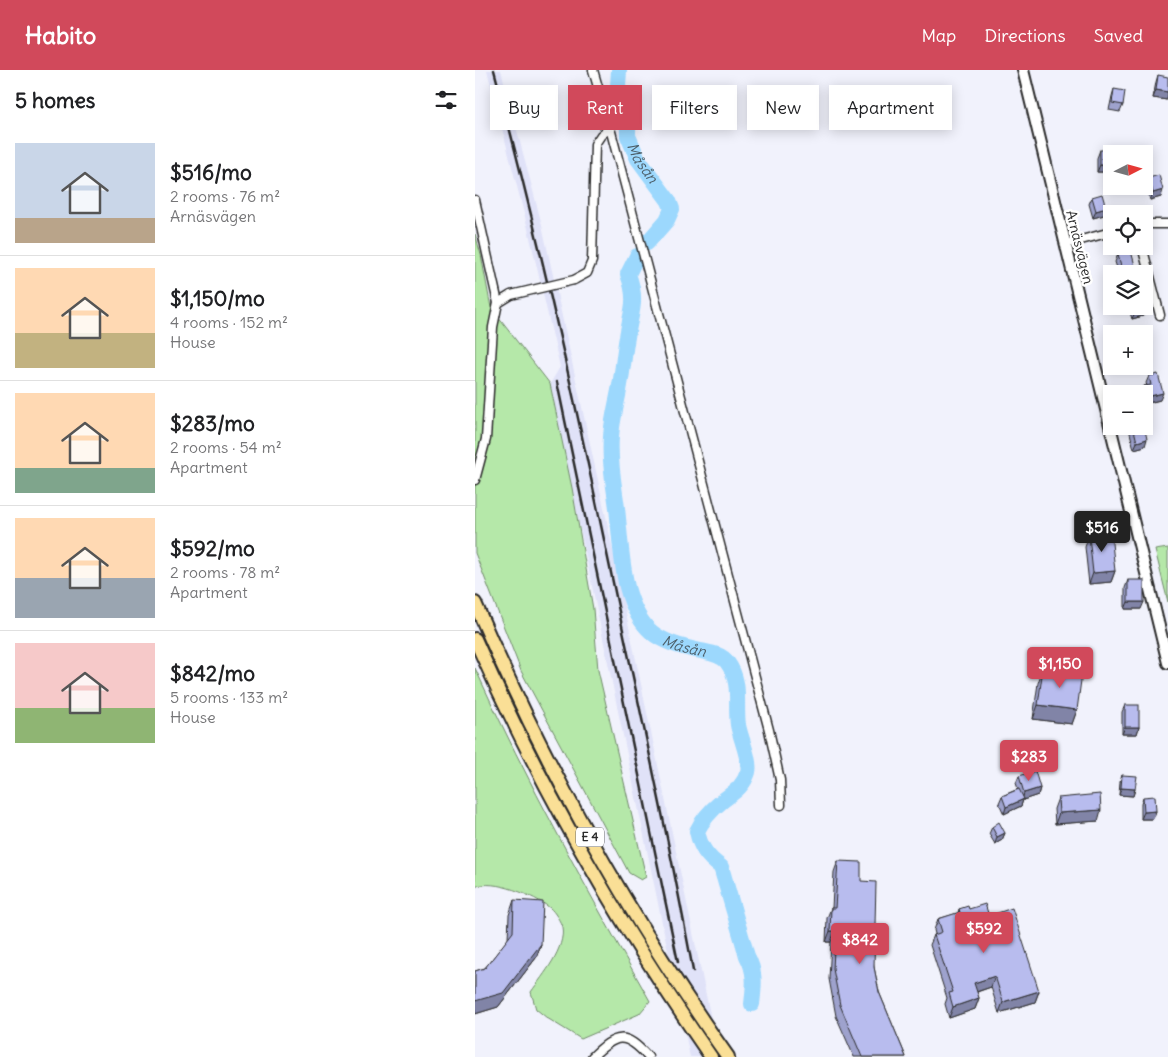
<!DOCTYPE html>
<html lang="en">
<head>
<meta charset="utf-8">
<style>
  body { margin:0; font-family:Delius,sans-serif; background:#f2f2f2; color:#202124; height:100vh; display:flex; flex-direction:column; font-size:19px; white-space:nowrap }
  * { box-sizing:border-box; margin:0 }
  p { font-size:16px; color:#757577 }
  .icon { flex:none; width:28px; height:28px; fill:none; stroke:currentColor; stroke-width:2; stroke-linecap:round; stroke-linejoin:round }
  .map { position:relative; flex:1; overflow:hidden }
  .drawer { display:flex; flex-direction:column; background:#fff; width:475px }
  .drawer>* { flex:none }
  .guide { position:absolute; left:15px; top:15px; width:475px; height:45px; display:flex; gap:10px }
  .needle { width:32px; rotate:84deg }
  .fabs { position:absolute; left:628px; top:75px; display:grid; gap:10px }
  .fabs a { display:grid; place-items:center; width:50px; height:50px; border-radius:0px; background:#fff; box-shadow:0 2px 12px #0003; font-size:25px }
  .price { position:absolute; translate:-50% -42px; padding:0 11px; border-radius:5px; background:#d1495b; color:#fff; font-size:16px; line-height:32px; filter:drop-shadow(0 1px 2px #0008) }
  .price::after { content:''; position:absolute; left:50%; top:30px; width:15px; height:11px; margin-left:-8px; background:inherit; clip-path:polygon(0 0,100% 0,50% 100%) }
  .price.current { background:#222; color:#fff }
  ul { padding:0; list-style:none }
  li { display:flex; align-items:center; gap:15px; height:125px; padding:0 15px }
  li+li { border-top:1px solid #e0e0e0 }
  li span { display:grid; place-items:center; flex:none; width:140px; height:100px; border-radius:0px; color:#555 }
  li>.icon { margin-inline-start:auto }
  span .icon { width:60px; height:60px; fill:#fffc; stroke-width:1 }
  li b { font-size:21px }
  h2 { display:flex; justify-content:space-between; align-items:center; height:60px; padding:0 15px; font-size:21px }
  .pill { padding:0 18px; border-radius:0px; background:#fff; box-shadow:0 2px 12px #0003; font-size:18px; line-height:45px }
  .pill.current { background:#d1495b; color:#fff }
  header { display:flex; align-items:center; gap:30px; box-sizing:border-box; height:70px; padding:0 25px; background:#d1495b; color:#fff }
  header strong { font-size:24px }
  nav { display:flex; gap:28px; margin-inline-start:auto; font-size:18px }
  main { display:flex; flex:1; min-height:0 }
  .map>svg:first-child { display:block }
  .built { fill:#e0e2f8 }
  .green { fill:#b5e8a9; stroke:#708a6a }
  .lines { fill:none; stroke-linecap:round; stroke-linejoin:round }
  .river { stroke:#9cd8fd; stroke-width:16 }
  .minor-casing { stroke:#2b2b2b; stroke-width:11 }
  .tertiary-casing { stroke:#2b2b2b; stroke-width:14 }
  .trunk-casing { stroke:#2b2b2b; stroke-width:16 }
  .minor { stroke:#fff; stroke-width:8 }
  .tertiary { stroke:#fff; stroke-width:10 }
  .trunk { stroke:#fadf96; stroke-width:12 }
  .rail { stroke:#2b2b2b; stroke-width:2.5 }
  .minor-bridge-casing { stroke:#2b2b2b; stroke-width:11; stroke-linecap:butt }
  .minor-bridge { stroke:#fff; stroke-width:8 }
  .wall { fill:#9ea2cd; stroke:#2b2b2b }
  .shaded-wall { fill:#8184a7; stroke:#2b2b2b }
  .building { fill:#b8bcee; stroke:#2b2b2b }
  .labels { text-anchor:middle; stroke-width:5; stroke-linejoin:round; paint-order:stroke }
  .shield { fill:#fff; stroke:#6b6b6b; stroke-width:1 }
  .shield-label { font-size:12px; font-weight:bold; fill:#2b2b2b }
  .street-label { font-size:14px; fill:#2b2b2b; stroke:#fff }
  .water-label { font-size:15px; font-style:italic; fill:#4d5f6a; stroke:#fff }
</style>
</head>
<body>
<header>
<strong>Habito</strong>
<nav><a>Map</a><a>Directions</a><a>Saved</a></nav>
</header>
<main>
<section class="drawer">
<h2>5 homes<svg class="icon" aria-label="filters" viewBox="0 0 24 24"><path d="M4 7h16M4 17h16"/><circle cx="9" cy="7" r="2"/><circle cx="15" cy="17" r="2"/></svg></h2>
<ul>
<li><span style="background:linear-gradient(#c9d6e8 75%,#b9a48a 0)"><svg class="icon" aria-label="home" viewBox="0 0 24 24"><path d="M3 11l9-7 9 7M6 9v11h12V9"/></svg></span><div><b>$516/mo</b><p>2 rooms · 76 m²</p><p>Arnäsvägen</p></div></li>
<li><span style="background:linear-gradient(#ffd9b3 65%,#c2b280 0)"><svg class="icon" aria-label="home" viewBox="0 0 24 24"><path d="M3 11l9-7 9 7M6 9v11h12V9"/></svg></span><div><b>$1,150/mo</b><p>4 rooms · 152 m²</p><p>House</p></div></li>
<li><span style="background:linear-gradient(#ffd9b3 75%,#7fa58c 0)"><svg class="icon" aria-label="home" viewBox="0 0 24 24"><path d="M3 11l9-7 9 7M6 9v11h12V9"/></svg></span><div><b>$283/mo</b><p>2 rooms · 54 m²</p><p>Apartment</p></div></li>
<li><span style="background:linear-gradient(#ffd9b3 60%,#9aa5b1 0)"><svg class="icon" aria-label="home" viewBox="0 0 24 24"><path d="M3 11l9-7 9 7M6 9v11h12V9"/></svg></span><div><b>$592/mo</b><p>2 rooms · 78 m²</p><p>Apartment</p></div></li>
<li><span style="background:linear-gradient(#f6c9c9 65%,#8fb573 0)"><svg class="icon" aria-label="home" viewBox="0 0 24 24"><path d="M3 11l9-7 9 7M6 9v11h12V9"/></svg></span><div><b>$842/mo</b><p>5 rooms · 133 m²</p><p>House</p></div></li>
</ul>
</section>
<div class="map">
<svg width="693" height="987" viewBox="0 0 693 987">
  <rect width="100%" height="100%" fill="#f1f2fc"/>
  <filter id="ink" filterUnits="userSpaceOnUse"><feTurbulence type="fractalNoise" baseFrequency=".02" numOctaves="2"/><feDisplacementMap in="SourceGraphic" scale="10" xChannelSelector="R" yChannelSelector="G"/><feConvolveMatrix kernelMatrix="1 2 1 2 8 2 1 2 1" color-interpolation-filters="sRGB"/></filter>
  <g filter="url(#ink)">
    <path class="built" d="M12,0H26L67,155L131,447L244,987H215L75,314L85,297L53,159Z"/>
    <g class="green">
      <path d="M0,164L6,185L16,238L75,314L97,418L118,539L123,600L171,807L166,810L154,803L46,601L0,483Z"/>
      <path d="M693,478V532L680,480Z"/>
      <path d="M0,598C52,712 113,822 175,931L164,944L106,969L72,948L61,939L56,922C68,905 91,878 87,857C86,852 79,841 75,838C60,826 18,808 0,817Z"/>
    </g>
    <g class="lines">
      <g class="river">
        <path id="s1" d="M144,0L143,16L153,50V66L163,89L194,131L197,139L192,150L172,173"/>
        <path id="s2" d="M162,186L153,204C163,232 156,240 152,267C149,283 148,299 145,315C142,333 137,349 136,367C134,391 139,415 142,438C145,465 146,492 152,517C164,561 182,573 226,581C235,583 246,584 252,592C267,612 260,633 263,655C265,667 276,691 273,702C268,718 257,723 246,732C235,741 228,749 222,761C225,777 232,787 246,797L272,886C281,902 279,917 277,934"/>
      </g>
      <g class="minor-casing">
        <g id="minor">
          <path d="M118,0L135,58L294,660L305,710L306,735"/>
          <path d="M0,130L23,233"/>
          <path d="M669,154H693"/>
          <path d="M591,174L636,162"/>
          <path d="M667,176L685,245"/>
          <path d="M99,210L112,203L117,191L120,74L126,65L135,58"/>
          <path d="M0,410L11,369L18,257L23,233L36,225"/>
          <path d="M117,987C141,964 150,961 173,987"/>
        </g>
      </g>
      <g class="tertiary-casing">
        <path id="tertiary" d="M548,0L693,593"/>
      </g>
      <g class="trunk-casing">
        <g id="trunk">
          <path d="M0,533C68,692 153,846 253,987"/>
          <path d="M0,569C64,715 145,856 236,987"/>
        </g>
      </g>
      <use href="#minor" class="minor"/>
      <use href="#tertiary" class="tertiary"/>
      <use href="#trunk" class="trunk"/>
      <g class="rail">
        <path d="M19,0C68,182 108,367 146,551C171,668 197,784 218,901"/>
        <path d="M82,312L203,892"/>
      </g>
      <g class="minor-bridge-casing">
        <path id="minor-bridge" d="M36,225L99,210"/>
      </g>
      <use href="#minor-bridge" class="minor-bridge"/>
    </g>
    <g class="wall">
      <path d="M683,5L692,30L678,28L681,12Z"/>
      <path d="M639,19L648,35L645,42L634,40L637,26Z"/>
      <path d="M625,80L633,102H622V88Z"/>
      <path d="M674,108L686,127L675,130L671,116Z"/>
      <path d="M617,127L629,145L618,148L614,134Z"/>
      <path d="M643,184L662,204H644L640,192Z"/>
      <path d="M653,236H669L668,246L657,249Z"/>
      <path d="M674,306L685,330L669,334V324H666L669,316H672L671,313Z"/>
      <path d="M657,356L670,376L659,379L655,363Z"/>
      <path d="M614,466L640,501L636,512L614,514L610,477Z"/>
      <path d="M653,510L666,539H650V518Z"/>
      <path d="M568,598L602,640L597,654L558,649L563,613Z"/>
      <path d="M650,635L664,657L662,664H647V642Z"/>
      <path d="M647,705L660,719L658,726L644,725L645,712Z"/>
      <path d="M544,706L565,718L563,725L548,730L546,736L529,744L524,733L527,726L543,719L541,713Z"/>
      <path d="M668,727L681,741L678,749H666V734Z"/>
      <path d="M583,728L623,751L580,754L579,739Z"/>
      <path d="M517,757L530,763L527,770L520,774L514,764Z"/>
      <path d="M363,791L386,811L399,897L404,922L431,987H379L361,946L354,909L356,872H351L352,848L356,838H357L359,802Z"/>
      <path d="M39,830L66,874L61,888L23,937L0,944V901L10,898L33,869L34,845Z"/>
      <path d="M484,839H494L514,846L564,921L560,932L524,943L516,917L502,922L504,928L500,939L474,948L470,934L472,928L455,875L459,865L460,864L459,860L463,849L483,843Z"/>
    </g>
    <g class="shaded-wall">
      <path d="M681,20L693,22L692,30L678,28Z"/>
      <path d="M625,95H636L633,102H622Z"/>
      <path d="M688,120L686,127L675,130L678,123Z"/>
      <path d="M631,138L629,145L618,148L621,141Z"/>
      <path d="M671,238L668,246L657,249L660,242Z"/>
      <path d="M677,277L675,284L669,286V279Z"/>
      <path d="M688,323L685,330L669,334L671,327Z"/>
      <path d="M672,369L670,376L659,379L662,372Z"/>
      <path d="M640,501L636,512L614,514L618,503Z"/>
      <path d="M653,532H669L666,539H650Z"/>
      <path d="M563,635L602,640L597,654L558,649Z"/>
      <path d="M650,657H664L662,664H647Z"/>
      <path d="M565,718L563,725L548,730L546,736L529,744L531,737L547,730L549,723Z"/>
      <path d="M646,718L660,719L658,726L644,725Z"/>
      <path d="M626,740L623,751L580,754L584,743Z"/>
      <path d="M681,741L678,749H666L669,742Z"/>
      <path d="M530,763L527,770L520,774L522,767Z"/>
      <path d="M355,861H360L356,872H351Z"/>
      <path d="M66,874L61,888L23,937L0,944V931Z"/>
      <path d="M520,906L516,917L495,924L499,913Z"/>
      <path d="M564,921L560,932L524,943L528,932Z"/>
      <path d="M504,928L500,939L474,948L478,937Z"/>
    </g>
    <g class="building">
      <path d="M683,5L693,7V22L681,20Z"/>
      <path d="M639,19L650,21L648,35L637,33Z"/>
      <rect x="625" y="80" width="11" height="15"/>
      <path d="M684,105L688,120L678,123L674,108Z"/>
      <path d="M627,124L631,138L621,141L617,127Z"/>
      <path d="M656,181L662,203L659,204H648L643,184Z"/>
      <path d="M669,231L671,238L660,242L658,236H669Z"/>
      <path d="M673,259L677,277L669,279V264H661V262Z"/>
      <path d="M683,304L688,323L671,327L669,316L676,315L674,306Z"/>
      <path d="M658,356H669L672,369L662,372Z"/>
      <path d="M636,464L640,501L618,503L614,466Z"/>
      <rect x="653" y="510" width="16" height="22"/>
      <path d="M568,598L607,603L602,640L563,635Z"/>
      <rect x="650" y="635" width="14" height="22"/>
      <path d="M560,701L565,718L549,723L544,706Z"/>
      <path d="M647,705L662,706L660,719L646,718Z"/>
      <path d="M544,719L549,729L531,737L527,726Z"/>
      <path d="M625,724L626,740L584,743L583,728Z"/>
      <path d="M680,726L681,741L669,742L668,727Z"/>
      <path d="M524,752L530,763L522,767L517,757Z"/>
      <path d="M363,791L386,792V811L401,812L399,897L404,922L431,987H387L365,935L358,899L360,861H355L356,838H360Z"/>
      <path d="M39,830L68,832L66,874L28,923L0,931V901L10,898L38,862Z"/>
      <path d="M510,834L514,846L537,838L564,921L528,932L520,906L499,913L504,928L478,937L474,923L478,922L459,865L467,862L463,849L485,842L484,839L493,836L494,839Z"/>
    </g>
  </g>
  <g class="labels">
    <rect class="shield" x="101" y="757.5" width="28" height="19" rx="4"/>
    <g class="shield-label">
      <text x="115" y="771">E 4</text>
    </g>
    <g class="street-label">
      <text transform="translate(605 177) rotate(76)" y="5">Arnäsvägen</text>
    </g>
    <g class="water-label">
      <text dy="5" stroke="none"><textPath href="#s1" startOffset="98">Måsån</textPath></text>
      <text dy="5" stroke="none"><textPath href="#s2" startOffset="425">Måsån</textPath></text>
    </g>
  </g>
</svg>
<div class="fabs">
<a><svg class="needle" viewBox="-14 -14 28 28"><path d="M0-13l5 13h-10z" fill="#e53935"/><path d="M0 13l5-13h-10z" fill="#757577"/></svg></a>
<a><svg class="icon" aria-label="locate" viewBox="0 0 24 24"><circle cx="12" cy="12" r="6"/><path d="M12 2v4M12 18v4M2 12h4M18 12h4"/></svg></a>
<a><svg class="icon" aria-label="layers" viewBox="0 0 24 24"><path d="M12 4l9 5-9 5-9-5zM3 14l9 5 9-5"/></svg></a>
<a>+</a>
<a>−</a>
</div>
<b class="price current" style="left:627px;top:483px">$516</b>
<b class="price" style="left:585px;top:619px">$1,150</b>
<b class="price" style="left:554px;top:712px">$283</b>
<b class="price" style="left:509px;top:884px">$592</b>
<b class="price" style="left:385px;top:895px">$842</b>
<div class="guide">
<a class="pill">Buy</a>
<a class="pill current">Rent</a>
<a class="pill">Filters</a>
<a class="pill">New</a>
<a class="pill">Apartment</a>
</div>
</div>
</main>
</body>
</html>
